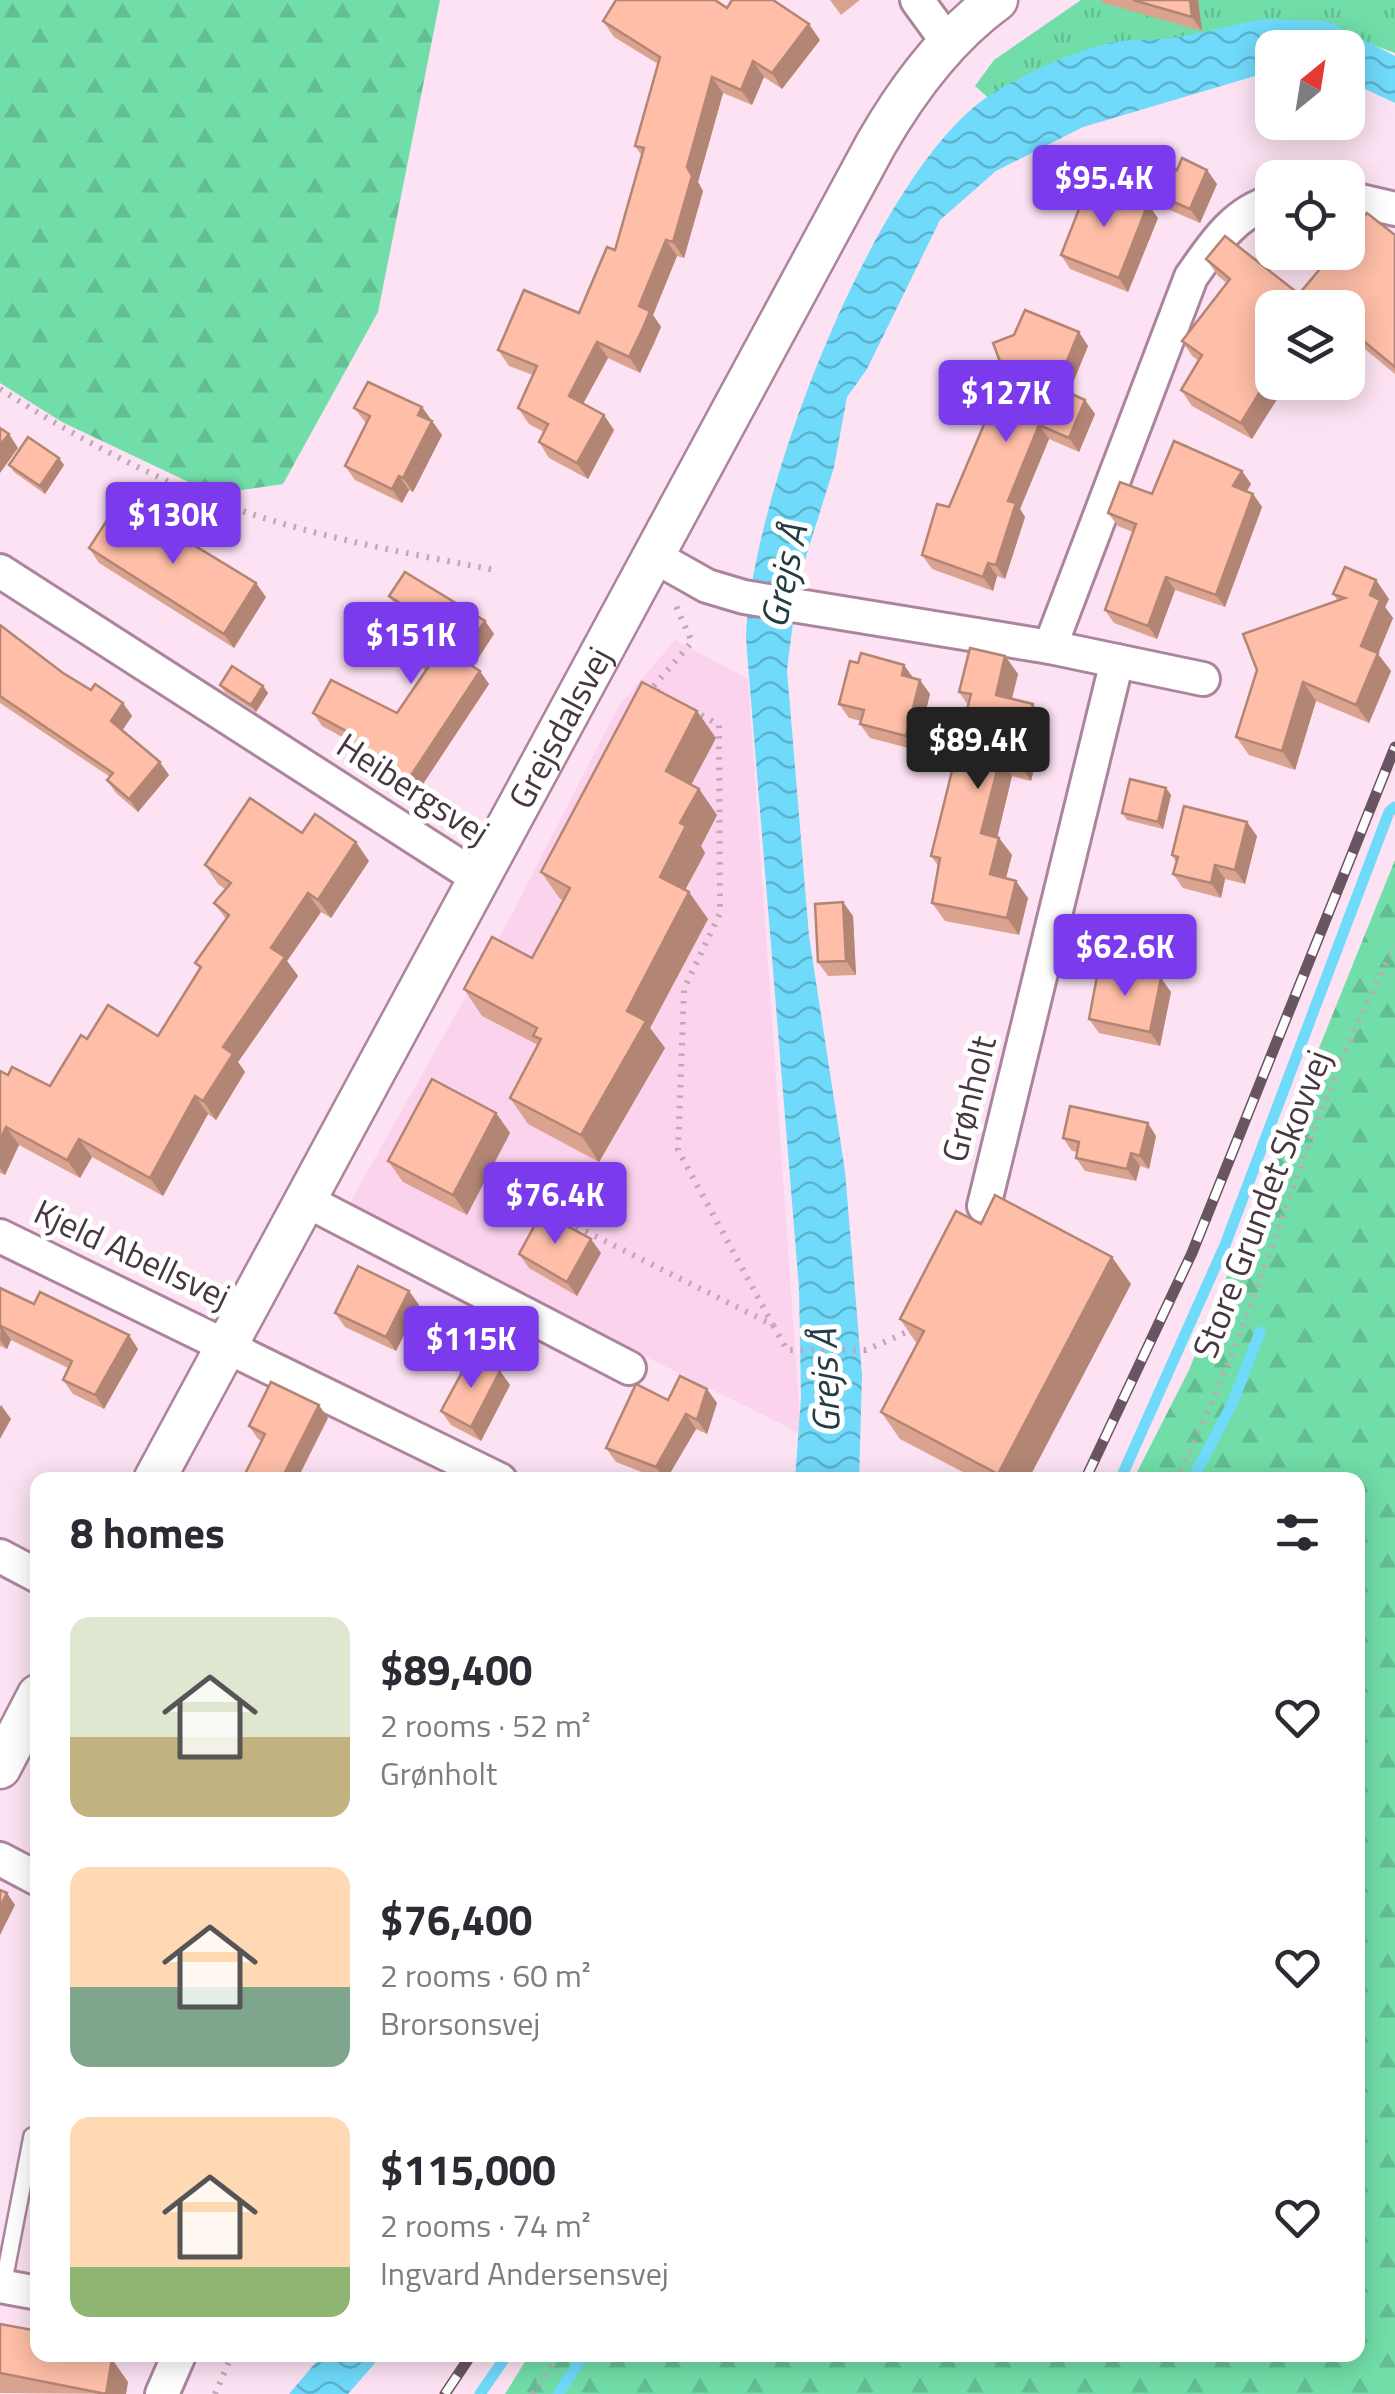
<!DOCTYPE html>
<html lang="en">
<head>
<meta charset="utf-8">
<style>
  body { margin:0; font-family:"Titillium Web",sans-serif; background:#f7f7f7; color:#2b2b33; height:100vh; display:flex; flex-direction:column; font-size:38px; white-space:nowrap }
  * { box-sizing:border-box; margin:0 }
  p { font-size:32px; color:#7c7c81 }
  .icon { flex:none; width:55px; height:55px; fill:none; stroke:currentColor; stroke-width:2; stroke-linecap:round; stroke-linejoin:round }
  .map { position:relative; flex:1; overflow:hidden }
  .side { position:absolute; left:30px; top:1472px; width:1335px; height:890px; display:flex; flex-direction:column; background:#fff; border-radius:20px; box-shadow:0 5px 25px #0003 }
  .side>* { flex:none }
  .needle { width:65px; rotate:30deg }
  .controls { position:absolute; left:1255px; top:30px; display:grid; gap:20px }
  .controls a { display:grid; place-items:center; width:110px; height:110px; border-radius:20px; background:#fff; box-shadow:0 5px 25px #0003; font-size:50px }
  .price { position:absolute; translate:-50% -85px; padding:0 22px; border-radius:10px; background:#7c3aed; color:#fff; font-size:32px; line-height:65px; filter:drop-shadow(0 2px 5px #0008) }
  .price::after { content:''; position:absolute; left:50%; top:60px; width:30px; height:22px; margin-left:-15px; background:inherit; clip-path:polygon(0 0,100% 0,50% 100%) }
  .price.selected { background:#222; color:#fff }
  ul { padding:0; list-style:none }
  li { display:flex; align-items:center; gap:30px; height:250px; padding:0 40px }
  li span { display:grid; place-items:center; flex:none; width:280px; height:200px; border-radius:20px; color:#555 }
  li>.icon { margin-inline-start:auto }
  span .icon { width:120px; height:120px; fill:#fffc; stroke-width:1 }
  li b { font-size:42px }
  h2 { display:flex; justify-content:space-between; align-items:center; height:120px; padding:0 40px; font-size:42px }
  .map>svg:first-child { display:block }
  .built { fill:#fcd3ed }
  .grass { fill:url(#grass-tufts) }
  .forest { fill:url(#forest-firs) }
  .water { fill:url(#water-waves) }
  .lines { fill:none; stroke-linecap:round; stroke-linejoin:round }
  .stream { stroke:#6fdafa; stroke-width:11 }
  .service-casing { stroke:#ac849e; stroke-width:20 }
  .minor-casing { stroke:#ac849e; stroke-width:38 }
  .tertiary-casing { stroke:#ac849e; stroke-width:45 }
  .path { stroke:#bfa8b7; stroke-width:6; stroke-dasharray:2.5 8; stroke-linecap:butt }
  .service { stroke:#fff; stroke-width:15 }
  .minor { stroke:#fff; stroke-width:32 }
  .tertiary { stroke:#fff; stroke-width:40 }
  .rail-casing { stroke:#685561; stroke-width:11 }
  .rail { stroke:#fff; stroke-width:8; stroke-dasharray:22; stroke-linecap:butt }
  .wall { fill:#daa390 }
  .shaded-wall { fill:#b28575 }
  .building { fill:#febea7; stroke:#b28575; stroke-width:2.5 }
  .labels { text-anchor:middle; stroke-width:10; stroke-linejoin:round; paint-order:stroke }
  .street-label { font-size:35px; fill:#483742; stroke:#fff }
  .water-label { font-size:38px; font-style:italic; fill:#243c44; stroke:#fff }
</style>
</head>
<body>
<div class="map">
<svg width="1395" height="2394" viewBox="0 0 1395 2394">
  <defs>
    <pattern id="grass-tufts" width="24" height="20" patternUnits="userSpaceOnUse" patternTransform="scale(2.5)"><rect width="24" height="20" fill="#71dda8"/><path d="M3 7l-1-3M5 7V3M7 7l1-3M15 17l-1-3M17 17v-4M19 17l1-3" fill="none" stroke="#63be92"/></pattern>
    <pattern id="forest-firs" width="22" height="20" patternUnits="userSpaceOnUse" patternTransform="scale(2.5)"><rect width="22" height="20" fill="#71dda8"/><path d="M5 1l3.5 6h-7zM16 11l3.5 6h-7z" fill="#63be92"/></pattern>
    <pattern id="water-waves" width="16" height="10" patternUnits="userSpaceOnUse" patternTransform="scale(2.5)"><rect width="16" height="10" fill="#6fdafa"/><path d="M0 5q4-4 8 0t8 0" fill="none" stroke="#5db2cc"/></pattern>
  </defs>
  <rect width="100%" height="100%" fill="#fce2f2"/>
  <path class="built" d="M675,640L748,679L801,1434L347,1208L511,916L618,707Z"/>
  <path class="grass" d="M1081,0H1395V53L1313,23L994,103L975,86L994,60Z"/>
  <g class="forest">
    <path d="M0,0H440L378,312L283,484L214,494L62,422L0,383Z"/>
    <path d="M1395,860V2394H505L529,2355H1358V1480H1133L1189,1370Z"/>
  </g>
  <g class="water">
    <path d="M1266,19L1327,21L1395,56V103L1348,81V48H1272V71L1083,127L996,171L940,220L867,369L847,397L834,467L798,582L787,670L809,936L845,1171L862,1375L859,1480H795L801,1398L799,1288L746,639C749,503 874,171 990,95C1019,76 1082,47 1116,42C1138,38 1162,41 1184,36C1212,31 1238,23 1266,19Z"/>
    <path d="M322,2355H382L348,2394H289Z"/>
  </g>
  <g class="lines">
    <g class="stream">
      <path d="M1120,1480L1225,1245L1389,812L1395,807"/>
      <path d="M1192,1480L1232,1404L1260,1332"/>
      <path d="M480,2394L507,2355"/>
      <path d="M558,2394L583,2355"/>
    </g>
    <g class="service-casing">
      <path id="service" d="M3,2286L32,2136"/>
    </g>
    <g class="minor-casing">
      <g id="minor">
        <path d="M917,0L949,44"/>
        <path d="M1348,198L1395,209"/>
        <path d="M652,555L707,586L744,597L1050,647L1203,679"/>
        <path d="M0,571L481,880"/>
        <path d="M1050,647L1191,277C1213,246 1234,212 1272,202"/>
        <path d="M307,1201L629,1368"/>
        <path d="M984,1206L1117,661"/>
        <path d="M0,1236L500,1480"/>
        <path d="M0,1556L38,1576"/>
        <path d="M0,1859L38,1879"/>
        <path d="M0,2286L38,2293"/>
        <path d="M162,2394L179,2355"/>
      </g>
    </g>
    <g class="tertiary-casing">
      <g id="tertiary">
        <path id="s1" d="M154,1480L876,144C907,90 946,37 997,0"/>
        <path d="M0,1768L38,1695"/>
      </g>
    </g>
    <g class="path">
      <path d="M0,389C62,429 128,465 197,494C291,533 395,551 495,570"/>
      <path d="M659,692L652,688L692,642L676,606"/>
      <path d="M692,710L719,725L720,913L684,989L678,1150L773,1325"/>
      <path d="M542,1220L547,1212L773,1325L787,1350H866L914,1329"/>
      <path d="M1175,1480C1263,1309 1304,1117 1395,946"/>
      <path d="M215,2394L232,2355"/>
      <path d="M533,2394L558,2355"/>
    </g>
    <use href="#service" class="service"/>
    <use href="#minor" class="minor"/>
    <use href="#tertiary" class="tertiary"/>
    <g class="rail-casing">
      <g id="rail">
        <path d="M1085,1480L1192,1253L1395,747"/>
        <path d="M445,2394L471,2355"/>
      </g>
    </g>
    <use href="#rail" class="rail"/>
  </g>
  <g class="wall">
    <path d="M830,0H860L841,15Z"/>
    <path d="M1101,0H1198L1202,31L1103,3Z"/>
    <path d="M727,8L820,40L782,89L764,77L752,105L723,93L698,182L703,191L684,258L677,256L653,315L661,327L654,344L640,373L608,358L583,404L614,430L588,479L549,458L539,442L544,432L529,424L518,408L533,375L509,366L498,350L579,313L615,250L642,156L635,146L658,64L614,37L603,21Z"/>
    <path d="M1177,170L1217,184L1200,223L1158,205L1148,191Z"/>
    <path d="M1158,218L1128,292L1070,269L1061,255Z"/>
    <path d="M1395,235V374L1354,340L1351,344L1348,341V308H1272L1252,439L1192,406L1181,390L1199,361L1193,357L1182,341L1227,283L1218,276L1206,259L1299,294Z"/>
    <path d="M1088,346L1069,393L1085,400L1095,414L1079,452L1049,439L1020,509L1025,517L1005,579L997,576L993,591L932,569L922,555L949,507Z"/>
    <path d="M422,407L442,435L413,492L409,490L402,503L355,480L345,466L366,423L354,408Z"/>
    <path d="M9,465H64L45,494L14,472Z"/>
    <path d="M1242,471L1251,484L1247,491L1253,494L1262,507L1225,607L1175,590L1157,639L1114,623L1105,610L1133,532L1118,526L1108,513L1152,494Z"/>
    <path d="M89,548L266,597L234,648L99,563Z"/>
    <path d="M1333,594L1389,599L1385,607L1393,618L1378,654L1391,671L1369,723L1316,701L1295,770L1249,755L1236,737L1338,601Z"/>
    <path d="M389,596L485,621L494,634L473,666L489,684L417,793L351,755L341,742L344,738L322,726L313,713H397L426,671L421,667L411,654L429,628L398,609Z"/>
    <path d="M0,625L63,673L91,690L123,703L132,716L122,730L169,775L138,812L116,793L107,780L110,777L0,703Z"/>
    <path d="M1005,656L1018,674L1012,699L1033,704L1045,722L1031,781L1012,776L997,837L999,838L1012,855L1006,878L1028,898L1019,935L945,921L932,903L939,867L931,856L968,705L959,692Z"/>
    <path d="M913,678L930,694L916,750L870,738L860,724L861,721L849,718L839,704Z"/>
    <path d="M220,685L263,686L268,693L256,712L225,692Z"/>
    <path d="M716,738L691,785L699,789L717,815L701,846L705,853L685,890L708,919L650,1028L665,1048L599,1162L528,1124L510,1098L538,1045L482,1016L464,989L532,958L563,900L560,899L541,872Z"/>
    <path d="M1166,788L1171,795L1163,829L1127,820L1122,813Z"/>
    <path d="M302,833L369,861L331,918L321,912L287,961L298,976L238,1062L245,1072L216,1120L208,1114L163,1196L92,1157L80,1178L19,1145L5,1175L0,1173V1071L8,1075L50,1086L87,1039L158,1036L200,969L195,963L226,919L214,903L225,889L218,884L205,865Z"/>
    <path d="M1257,836L1245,884L1225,879L1221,898L1183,888L1173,874L1176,862L1172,855Z"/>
    <path d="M853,916L856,975L828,976L818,962Z"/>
    <path d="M1171,992L1160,1046L1099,1033L1089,1019Z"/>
    <path d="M496,1113L510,1133L467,1215L403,1182L388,1161Z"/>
    <path d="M1156,1136L1149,1169L1140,1166L1136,1181L1085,1171L1076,1158L1077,1152L1072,1151L1063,1138Z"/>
    <path d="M981,1224L1131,1284L1028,1480H978L900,1439L881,1412L917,1344L900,1319Z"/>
    <path d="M601,1253L577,1296L529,1268L519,1254Z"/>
    <path d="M0,1288L138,1349L104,1409L73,1394L63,1380L68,1368L11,1340L7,1349L0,1346Z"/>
    <path d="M409,1291L419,1305L396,1351L345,1327L335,1313Z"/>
    <path d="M500,1371L510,1385L481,1441L451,1425L441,1411Z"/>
    <path d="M668,1400L717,1403L707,1434L696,1429L666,1480H662L616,1462L606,1448Z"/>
    <path d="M328,1418L262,1441L258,1439L249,1426Z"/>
    <path d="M0,2324L38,2355H107L128,2382L126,2394L0,2393Z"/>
  </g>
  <g class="shaded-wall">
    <path d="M1190,0H1198L1202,31L1192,17Z"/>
    <path d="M809,24L820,40L782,89L772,73Z"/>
    <path d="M753,61L764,77L752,105L741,90Z"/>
    <path d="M712,77L723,93L698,182L703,191L684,258L673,242L687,167Z"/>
    <path d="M1207,170L1217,184L1200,223L1190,209Z"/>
    <path d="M1148,204L1158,218L1128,292L1119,278Z"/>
    <path d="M666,240L677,256L653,315L661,327L640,373L629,357L639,306Z"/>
    <path d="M1348,330L1354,340L1351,344L1348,339Z"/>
    <path d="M1079,332L1088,346L1065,401L1056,387Z"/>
    <path d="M597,342L608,358L579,411L569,396Z"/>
    <path d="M1272,372V382H1288L1252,439L1241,423Z"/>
    <path d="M1085,400L1095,414L1079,452L1069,438Z"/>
    <path d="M422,407L442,435L413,492L403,478L418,415Z"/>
    <path d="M604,415L614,430L588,479L577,463Z"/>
    <path d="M1039,425L1049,439L1020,509L1025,517L1005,579L996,565L1008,501Z"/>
    <path d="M9,434L18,448L0,473V445Z"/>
    <path d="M59,458L64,465L45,494L40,486Z"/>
    <path d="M1242,471L1251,484L1242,499L1233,486Z"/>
    <path d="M399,476L409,490L402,503L392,489Z"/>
    <path d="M1253,494L1262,507L1225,607L1216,595Z"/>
    <path d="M988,563L997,576L993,591L983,577Z"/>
    <path d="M1166,577L1175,590L1157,639L1148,626Z"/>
    <path d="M1376,580L1389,599L1385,607L1393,618L1378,654L1391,671L1369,723L1356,705L1361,646L1370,595Z"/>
    <path d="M256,583L266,597L234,648L224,634Z"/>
    <path d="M485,621L494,634L470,671L460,658Z"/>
    <path d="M1005,656L1018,674L1008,713L996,695Z"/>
    <path d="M904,665L914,679L902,675Z"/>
    <path d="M480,671L489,684L417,793L408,780Z"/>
    <path d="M920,680L930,694L916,750L906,736Z"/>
    <path d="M1303,682L1316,701L1295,770L1282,751Z"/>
    <path d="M263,686L268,693L256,712L251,705Z"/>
    <path d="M123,703L132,716L120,734L111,721Z"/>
    <path d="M1033,704L1045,722L1031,781L1019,763Z"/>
    <path d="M697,711L716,738L684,798L666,771Z"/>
    <path d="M1000,759L1012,776L994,851L981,833Z"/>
    <path d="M160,762L169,775L138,812L129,799Z"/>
    <path d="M1166,788L1171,795L1163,829L1158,822Z"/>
    <path d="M699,789L717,815L701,846L705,853L678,903L660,877L680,823Z"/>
    <path d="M1247,822L1257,836L1245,884L1235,870Z"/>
    <path d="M999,838L1012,855L1002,892L990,874Z"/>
    <path d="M356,842L369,861L331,918L318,900Z"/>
    <path d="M1215,865L1225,879L1221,898L1211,883Z"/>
    <path d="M1016,881L1028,898L1019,935L1007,918Z"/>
    <path d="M689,892L708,919L650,1028L665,1048L599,1162L581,1135L627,1011Z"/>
    <path d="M308,893L321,912L287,961L298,976L238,1062L245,1072L216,1120L203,1101L223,1047L271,948Z"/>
    <path d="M843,902L853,916L856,975L846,961Z"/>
    <path d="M1161,978L1171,992L1160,1046L1150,1032Z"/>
    <path d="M195,1096L208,1114L163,1196L150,1178Z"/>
    <path d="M496,1113L510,1133L467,1215L453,1195Z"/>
    <path d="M1148,1123L1156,1136L1149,1169L1140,1156Z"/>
    <path d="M6,1127L19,1145L5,1175L0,1168V1140Z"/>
    <path d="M79,1139L92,1157L80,1178L67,1160Z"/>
    <path d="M1131,1153L1140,1166L1136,1181L1127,1169Z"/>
    <path d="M591,1239L601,1253L577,1296L567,1282Z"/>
    <path d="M1112,1257L1131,1284L1028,1480H1002L998,1474Z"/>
    <path d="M409,1291L419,1305L396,1351L386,1337Z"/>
    <path d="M1,1326L11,1340L7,1349L0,1340Z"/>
    <path d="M129,1335L138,1349L104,1409L95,1395Z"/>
    <path d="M500,1371L510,1385L481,1441L471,1427Z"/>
    <path d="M707,1389L717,1403L707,1434L697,1420Z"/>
    <path d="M1,1405L11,1419L0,1439V1407Z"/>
    <path d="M319,1405L328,1418L297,1480H281Z"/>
    <path d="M686,1414L696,1429L666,1480H665L656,1467Z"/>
    <path d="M7,1893L15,1905L0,1935V1907Z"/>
    <path d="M98,2355H107L112,2362V2359L128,2382L126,2394H106Z"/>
  </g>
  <g class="building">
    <path d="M616,0H715L727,8L732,0H773L809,24L772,73L753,61L741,90L712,77L687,167L692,176L673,242L666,240L639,306L650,311L643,328L629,357L597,342L569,396L604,415L577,463L539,442L548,424L518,408L537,366L498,350L524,290L579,313L607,247L615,250L644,148L635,146L660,57L603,21Z"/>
    <path d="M1133,0H1190L1192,17Z"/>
    <path d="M1182,158L1207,170L1190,209L1148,191L1160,162L1177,170Z"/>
    <path d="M1090,181L1148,204L1119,278L1061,255Z"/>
    <path d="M1367,213L1395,235V367L1348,328V308H1272V372L1241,423L1181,390L1202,355L1182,341L1230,279L1206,259L1225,236L1299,294L1334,252H1348V236Z"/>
    <path d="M1025,310L1079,332L1056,387L1085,400L1069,438L1039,425L1008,501L1016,503L996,565L988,563L983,577L922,555L937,504L949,507L1005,375L993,343L1014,335Z"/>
    <path d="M368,382L422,407L418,415L432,421L403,478L399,476L392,489L345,466L370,416L354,408Z"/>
    <path d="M0,428L9,434L0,445Z"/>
    <path d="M28,437L59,458L40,486L9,465Z"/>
    <path d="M1174,441L1242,471L1233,486L1253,494L1216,595L1166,577L1148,626L1105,610L1136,524L1108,513L1120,482L1152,494Z"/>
    <path d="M120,500L256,583L224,634L89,548Z"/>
    <path d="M1345,567L1376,580L1370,595L1380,600L1361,646L1378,653L1356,705L1303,682L1282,751L1236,737L1257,670L1243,634L1345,598L1333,594Z"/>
    <path d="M405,572L485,621L460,658L480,671L408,780L341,742L348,732L313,713L331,680L397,713L429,666L411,654L432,623L389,596Z"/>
    <path d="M0,625L63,673L91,690L95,684L123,703L111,721L160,762L129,799L107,780L113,773L0,696Z"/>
    <path d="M970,648L1005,656L996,695L1033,704L1019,763L1000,759L981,833L999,838L990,874L1016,881L1007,918L932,903L940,858L931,856L971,694L959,692Z"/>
    <path d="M861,653L904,665L902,675L920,680L906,736L860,724L864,710L839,704L850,661L858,663Z"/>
    <path d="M232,666L263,686L251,705L220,685Z"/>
    <path d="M642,682L697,711L666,771L699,789L680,823L686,826L660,877L689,892L627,1011L646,1021L581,1135L510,1098L541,1039L533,1036L537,1028L464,989L492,937L532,958L570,888L541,872Z"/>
    <path d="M1130,779L1166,788L1158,822L1122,813Z"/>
    <path d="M250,798L302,833L315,814L356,842L318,900L308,893L271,948L285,957L223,1047L233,1054L203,1101L195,1096L150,1178L79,1139L67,1160L6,1127L0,1140V1071L8,1075L12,1067L50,1086L81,1035L87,1039L108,1005L158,1036L201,967L195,963L229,915L214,903L231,883L205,865Z"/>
    <path d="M1184,806L1247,822L1235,870L1215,865L1211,883L1173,874L1178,857L1172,855Z"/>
    <path d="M843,902L846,961L818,962L815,904Z"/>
    <path d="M1099,966L1161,978L1150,1032L1089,1019Z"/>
    <path d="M432,1079L496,1113L453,1195L388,1161Z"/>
    <path d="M1070,1106L1148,1123L1140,1156L1131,1153L1127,1169L1076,1158L1079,1142L1063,1138Z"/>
    <path d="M995,1195L1112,1257L998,1474L881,1412L924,1331L900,1319L956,1211L981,1224Z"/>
    <path d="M542,1212L591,1239L567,1282L519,1254Z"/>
    <path d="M358,1266L409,1291L386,1337L335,1313Z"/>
    <path d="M0,1288L34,1304L40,1292L129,1335L95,1395L63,1380L72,1361L1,1326L0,1329Z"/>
    <path d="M471,1356L500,1371L471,1427L441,1411Z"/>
    <path d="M680,1376L707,1389L697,1420L686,1414L656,1467L606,1448L636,1384L668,1400Z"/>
    <path d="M271,1382L319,1405L281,1480H242L265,1434L249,1426Z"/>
    <path d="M0,1890L7,1893L0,1907Z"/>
    <path d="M0,2324L38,2331V2355H98V2356L112,2359L106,2394L0,2373Z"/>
  </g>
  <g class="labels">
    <g class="street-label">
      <text dy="12" stroke="none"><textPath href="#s1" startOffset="855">Grejsdalsvej</textPath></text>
      <text transform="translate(413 789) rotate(33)" y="12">Heibergsvej</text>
      <text transform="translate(969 1099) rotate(-76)" y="12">Grønholt</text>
      <text transform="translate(1262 1204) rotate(-69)" y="12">Store Grundet Skovvej</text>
      <text transform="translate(132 1254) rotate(25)" y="12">Kjeld Abellsvej</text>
    </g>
    <g class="water-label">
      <text transform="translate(784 576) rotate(-78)" y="13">Grejs Å</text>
      <text transform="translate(825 1381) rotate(-92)" y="13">Grejs Å</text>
    </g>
  </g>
</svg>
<div class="controls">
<a><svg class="needle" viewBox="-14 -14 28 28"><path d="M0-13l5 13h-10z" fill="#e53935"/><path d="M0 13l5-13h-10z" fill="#7c7c81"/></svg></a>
<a><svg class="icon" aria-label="locate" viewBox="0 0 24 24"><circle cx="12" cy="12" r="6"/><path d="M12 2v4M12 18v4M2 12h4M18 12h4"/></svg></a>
<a><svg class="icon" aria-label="layers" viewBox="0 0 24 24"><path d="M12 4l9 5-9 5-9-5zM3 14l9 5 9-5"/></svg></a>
</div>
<b class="price" style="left:1104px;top:230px">$95.4K</b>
<b class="price" style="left:1006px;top:445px">$127K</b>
<b class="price" style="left:173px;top:567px">$130K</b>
<b class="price" style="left:411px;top:687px">$151K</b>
<b class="price selected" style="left:978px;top:792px">$89.4K</b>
<b class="price" style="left:1125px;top:999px">$62.6K</b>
<b class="price" style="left:555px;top:1247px">$76.4K</b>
<b class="price" style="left:471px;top:1391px">$115K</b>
<section class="side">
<h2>8 homes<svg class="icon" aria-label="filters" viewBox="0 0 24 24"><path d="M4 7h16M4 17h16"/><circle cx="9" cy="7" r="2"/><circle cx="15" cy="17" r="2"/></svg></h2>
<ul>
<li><span style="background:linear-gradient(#dfe7d0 60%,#c2b280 0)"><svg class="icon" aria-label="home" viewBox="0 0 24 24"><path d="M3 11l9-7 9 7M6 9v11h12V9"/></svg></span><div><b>$89,400</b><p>2 rooms · 52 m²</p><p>Grønholt</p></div><svg class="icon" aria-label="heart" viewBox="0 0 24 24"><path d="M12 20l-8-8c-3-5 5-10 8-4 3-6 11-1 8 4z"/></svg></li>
<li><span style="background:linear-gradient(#ffd9b3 60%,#7fa58c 0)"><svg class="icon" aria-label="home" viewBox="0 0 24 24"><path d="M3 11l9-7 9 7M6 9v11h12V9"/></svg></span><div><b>$76,400</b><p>2 rooms · 60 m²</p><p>Brorsonsvej</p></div><svg class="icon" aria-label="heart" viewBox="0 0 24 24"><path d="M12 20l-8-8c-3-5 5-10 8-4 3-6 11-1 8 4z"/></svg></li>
<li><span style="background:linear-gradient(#ffd9b3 75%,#8fb573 0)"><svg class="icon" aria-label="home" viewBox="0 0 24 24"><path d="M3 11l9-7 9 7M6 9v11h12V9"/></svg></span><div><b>$115,000</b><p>2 rooms · 74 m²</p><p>Ingvard Andersensvej</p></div><svg class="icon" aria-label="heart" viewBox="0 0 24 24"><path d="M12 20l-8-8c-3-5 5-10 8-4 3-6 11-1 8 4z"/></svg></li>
</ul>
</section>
</div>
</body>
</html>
